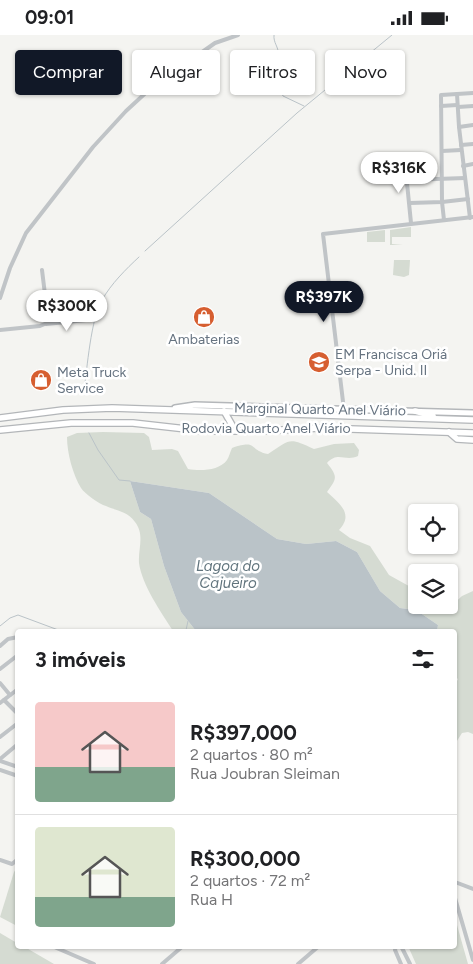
<!DOCTYPE html>
<html lang="pt">
<head>
<meta charset="utf-8">
<style>
  body { margin:0; font-family:Figtree,sans-serif; background:#f6f6f6; color:#202124; height:100vh; display:flex; flex-direction:column; font-size:19px; white-space:nowrap }
  * { box-sizing:border-box; margin:0 }
  p { font-size:16px; color:#757577 }
  .icon { flex:none; width:28px; height:28px; fill:none; stroke:currentColor; stroke-width:2; stroke-linecap:round; stroke-linejoin:round }
  .map { position:relative; flex:1; overflow:hidden }
  .drawer { position:absolute; left:15px; top:594px; width:442px; height:320px; display:flex; flex-direction:column; background:#fff; border-radius:5px; box-shadow:0 1px 4px #0004 }
  .drawer>* { flex:none }
  .top-card { position:absolute; left:15px; top:15px; width:444px; height:45px; display:flex; gap:10px }
  .fabs { position:absolute; left:408px; top:469px; display:grid; gap:10px }
  .fabs a { display:grid; place-items:center; width:50px; height:50px; border-radius:5px; background:#fff; box-shadow:0 1px 4px #0004; font-size:25px }
  .price { position:absolute; translate:-50% -42px; padding:0 11px; border-radius:18px; background:#fff; color:#222; font-size:16px; line-height:32px; filter:drop-shadow(0 1px 2px #0008) }
  .price::after { content:''; position:absolute; left:50%; top:30px; width:15px; height:11px; margin-left:-8px; background:inherit; clip-path:polygon(0 0,100% 0,50% 100%) }
  .price.active { background:#111827; color:#fff }
  ul { padding:0; list-style:none }
  li { display:flex; align-items:center; gap:15px; height:125px; padding:0 20px }
  li+li { border-top:1px solid #e0e0e0 }
  li span { display:grid; place-items:center; flex:none; width:140px; height:100px; border-radius:5px; color:#555 }
  li>.icon { margin-inline-start:auto }
  span .icon { width:60px; height:60px; fill:#fffc; stroke-width:1 }
  li b { font-size:21px }
  h2 { display:flex; justify-content:space-between; align-items:center; height:60px; padding:0 20px; font-size:21px }
  .tag { padding:0 18px; border-radius:5px; background:#fff; box-shadow:0 1px 4px #0004; font-size:18px; line-height:45px }
  .tag.active { background:#111827; color:#fff }
  .status { display:flex; justify-content:space-between; align-items:center; height:35px; padding:0 25px; background:#fff; direction:ltr }
  .status svg { height:14px; fill:currentColor }
  .map>svg:first-child { display:block }
  .green { fill:#d5dbd2 }
  .water { fill:#bac3c8 }
  .lines { fill:none; stroke-linecap:round; stroke-linejoin:round }
  .stream { stroke:#bac3c8; stroke-width:1 }
  .major-casing { stroke:#b4b7ba; stroke-width:8 }
  .highway-casing { stroke:#b3b6b9; stroke-width:8 }
  .minor { stroke:#c0c4c7; stroke-width:4 }
  .major { stroke:#fff; stroke-width:5 }
  .highway { stroke:#fff; stroke-width:5.5 }
  .labels { text-anchor:middle; stroke-width:5; stroke-linejoin:round; paint-order:stroke }
  .poi-label { font-size:14px; fill:#667380; stroke:#fff; text-anchor:start }
  .street-label { font-size:14px; fill:#667380; stroke:#fff }
  .water-label { font-size:15px; font-style:italic; fill:#61747d; stroke:#fff }
</style>
</head>
<body>
<div class="status"><b>09:01</b><svg viewBox="0 0 49 12"><path d="M0 12V9h3v3zM5 12V6h3v6zM10 12V3h3v9zM15 12V0h3v12zM26 1h20v11H26zM47 4h2v5h-2z"/></svg></div>
<div class="map">
<svg width="473" height="929" viewBox="0 0 473 929">
  <rect width="100%" height="100%" fill="#f4f4f1"/>
  <g class="green">
    <path d="M411,192V202H392V209L403,210H390V195Z"/>
    <path d="M385,195V207H367V197Z"/>
    <path d="M394,225H410L409,240L404,242L393,240Z"/>
    <path d="M103,397L144,398L149,402L152,415L172,414L178,416L188,434C200,436 219,436 227,425C229,422 230,417 232,413C258,404 248,415 268,419C291,404 288,402 314,414L334,409L354,408L359,415L358,421C345,427 338,416 327,428C338,442 337,443 327,457C340,469 354,479 339,495L350,503L370,511L389,540L416,555V570H441L446,576L462,561L473,556V699L468,697L462,698L455,709V650L458,644L455,642V596H437L438,590L416,575L400,573L380,556L357,517L336,506L306,509L277,504L209,458L130,446L140,477L151,484L164,531L181,577L196,596H173C161,577 142,550 139,528C138,513 145,500 135,487C127,476 117,476 106,471C99,469 85,459 81,453C73,440 67,418 67,402L77,398Z"/>
    <path d="M17,833V891L0,882L14,837Z"/>
    <path d="M455,883L468,929H416L408,911H455Z"/>
    <path d="M0,898L17,908L18,911H23L54,929H0Z"/>
  </g>
  <path class="water" d="M130,446L209,458L277,504L306,509L336,506L357,517L380,556L400,573L416,575L438,590L437,596H196L181,577L164,531L151,484L140,477Z"/>
  <g class="lines">
    <g class="stream">
      <path d="M274,0C273,8 279,12 278,19C284,24 294,35 290,44C288,49 283,51 281,57L283,61L304,71"/>
      <path d="M145,216L297,78L392,0"/>
      <path d="M84,356C87,334 91,283 102,265C111,249 126,234 139,222"/>
      <path d="M89,398L98,415L119,445L130,446"/>
      <path d="M0,591L10,583L18,580L61,596"/>
      <path d="M183,596L186,595L188,586"/>
    </g>
    <g class="major-casing">
      <path id="major" d="M175,373L195,370L473,378"/>
    </g>
    <g class="highway-casing">
      <g id="highway">
        <path d="M415,376L433,381"/>
        <path d="M0,383L63,375L112,373L473,385"/>
        <path d="M0,395L71,388H133L204,396H262L320,393L473,398"/>
        <path d="M223,395L228,394L232,390L224,376"/>
        <path d="M449,397L457,404L473,405"/>
      </g>
    </g>
    <g class="minor">
      <path d="M457,59L459,92L470,183"/>
      <path d="M441,71L457,70"/>
      <path d="M458,72L473,71"/>
      <path d="M459,92L473,90"/>
      <path d="M461,110L473,109"/>
      <path d="M442,116L461,115"/>
      <path d="M463,131L473,129"/>
      <path d="M410,168L442,167L468,164"/>
      <path d="M444,185L442,167L441,60L473,58"/>
      <path d="M411,188L407,148L408,145L465,143"/>
      <path d="M0,263L10,233L26,198L93,112L126,76L151,53L215,8L238,0"/>
      <path d="M46,289L86,285"/>
      <path d="M0,295L40,291L47,288L48,284L42,235"/>
      <path d="M344,375L323,199L473,182"/>
      <path d="M0,611L8,604L18,602"/>
      <path d="M0,634L18,620"/>
      <path d="M0,648L10,660"/>
      <path d="M4,665L18,679"/>
      <path d="M0,668L18,654"/>
      <path d="M0,702L18,688"/>
      <path d="M0,724L18,709"/>
      <path d="M0,726L18,732"/>
      <path d="M0,735L18,741"/>
      <path d="M0,825L12,829L18,824"/>
      <path d="M455,847L473,854"/>
      <path d="M455,863L473,925"/>
      <path d="M52,911L94,929"/>
      <path d="M396,911L395,915L401,929"/>
      <path d="M401,911L410,929"/>
      <path d="M162,929L183,911"/>
      <path d="M298,929L319,911"/>
    </g>
    <use href="#major" class="major"/>
    <use href="#highway" class="highway"/>
  </g>
  <defs>
    <g id="shop-disc" transform="scale(1.125)"><circle r="9.5" fill="#d65e30" stroke="#fff"/><path d="M-5-2.5h2.3a2.7 3.5 0 0 1 5.4 0H5L5.5 6h-11ZM-1.5-2.5h3a1.5 2.3 0 0 0-3 0Z" fill="#fff"/></g>
    <g id="school-disc" transform="scale(1.125)"><circle r="9.5" fill="#d65e30" stroke="#fff"/><path d="M0-5L7-2L0 1L-7-2ZM-4 1L0 2.5L4 1V4Q0 6-4 4Z" fill="#fff"/></g>
  </defs>
  <g fill-rule="evenodd">
    <use href="#shop-disc" x="204" y="282"/>
    <use href="#school-disc" x="319" y="327"/>
    <use href="#shop-disc" x="41" y="345"/>
  </g>
  <g class="labels">
    <g class="poi-label">
      <text x="204" y="309" text-anchor="middle">Ambaterias</text>
      <text x="335" y="324">EM Francisca Oriá<tspan x="335" dy="16">Serpa - Unid. II</tspan></text>
      <text x="57" y="342">Meta Truck<tspan x="57" dy="16">Service</tspan></text>
    </g>
    <g class="street-label">
      <text transform="translate(320 374) rotate(1)" y="5">Marginal Quarto Anel Viário</text>
      <text x="266" y="398">Rodovia Quarto Anel Viário</text>
    </g>
    <g class="water-label">
      <text x="228" y="536">Lagoa do<tspan x="228" dy="17">Cajueiro</tspan></text>
    </g>
  </g>
</svg>
<div class="fabs">
<a><svg class="icon" aria-label="locate" viewBox="0 0 24 24"><circle cx="12" cy="12" r="6"/><path d="M12 2v4M12 18v4M2 12h4M18 12h4"/></svg></a>
<a><svg class="icon" aria-label="layers" viewBox="0 0 24 24"><path d="M12 4l9 5-9 5-9-5zM3 14l9 5 9-5"/></svg></a>
</div>
<b class="price" style="left:399px;top:159px">R$316K</b>
<b class="price active" style="left:324px;top:288px">R$397K</b>
<b class="price" style="left:67px;top:297px">R$300K</b>
<div class="top-card">
<a class="tag active">Comprar</a>
<a class="tag">Alugar</a>
<a class="tag">Filtros</a>
<a class="tag">Novo</a>
</div>
<section class="drawer">
<h2>3 imóveis<svg class="icon" aria-label="filters" viewBox="0 0 24 24"><path d="M4 7h16M4 17h16"/><circle cx="9" cy="7" r="2"/><circle cx="15" cy="17" r="2"/></svg></h2>
<ul>
<li><span style="background:linear-gradient(#f6c9c9 65%,#7fa58c 0)"><svg class="icon" aria-label="home" viewBox="0 0 24 24"><path d="M3 11l9-7 9 7M6 9v11h12V9"/></svg></span><div><b>R$397,000</b><p>2 quartos · 80 m²</p><p>Rua Joubran Sleiman</p></div></li>
<li><span style="background:linear-gradient(#dfe7d0 70%,#7fa58c 0)"><svg class="icon" aria-label="home" viewBox="0 0 24 24"><path d="M3 11l9-7 9 7M6 9v11h12V9"/></svg></span><div><b>R$300,000</b><p>2 quartos · 72 m²</p><p>Rua H</p></div></li>
</ul>
</section>
</div>
</body>
</html>
